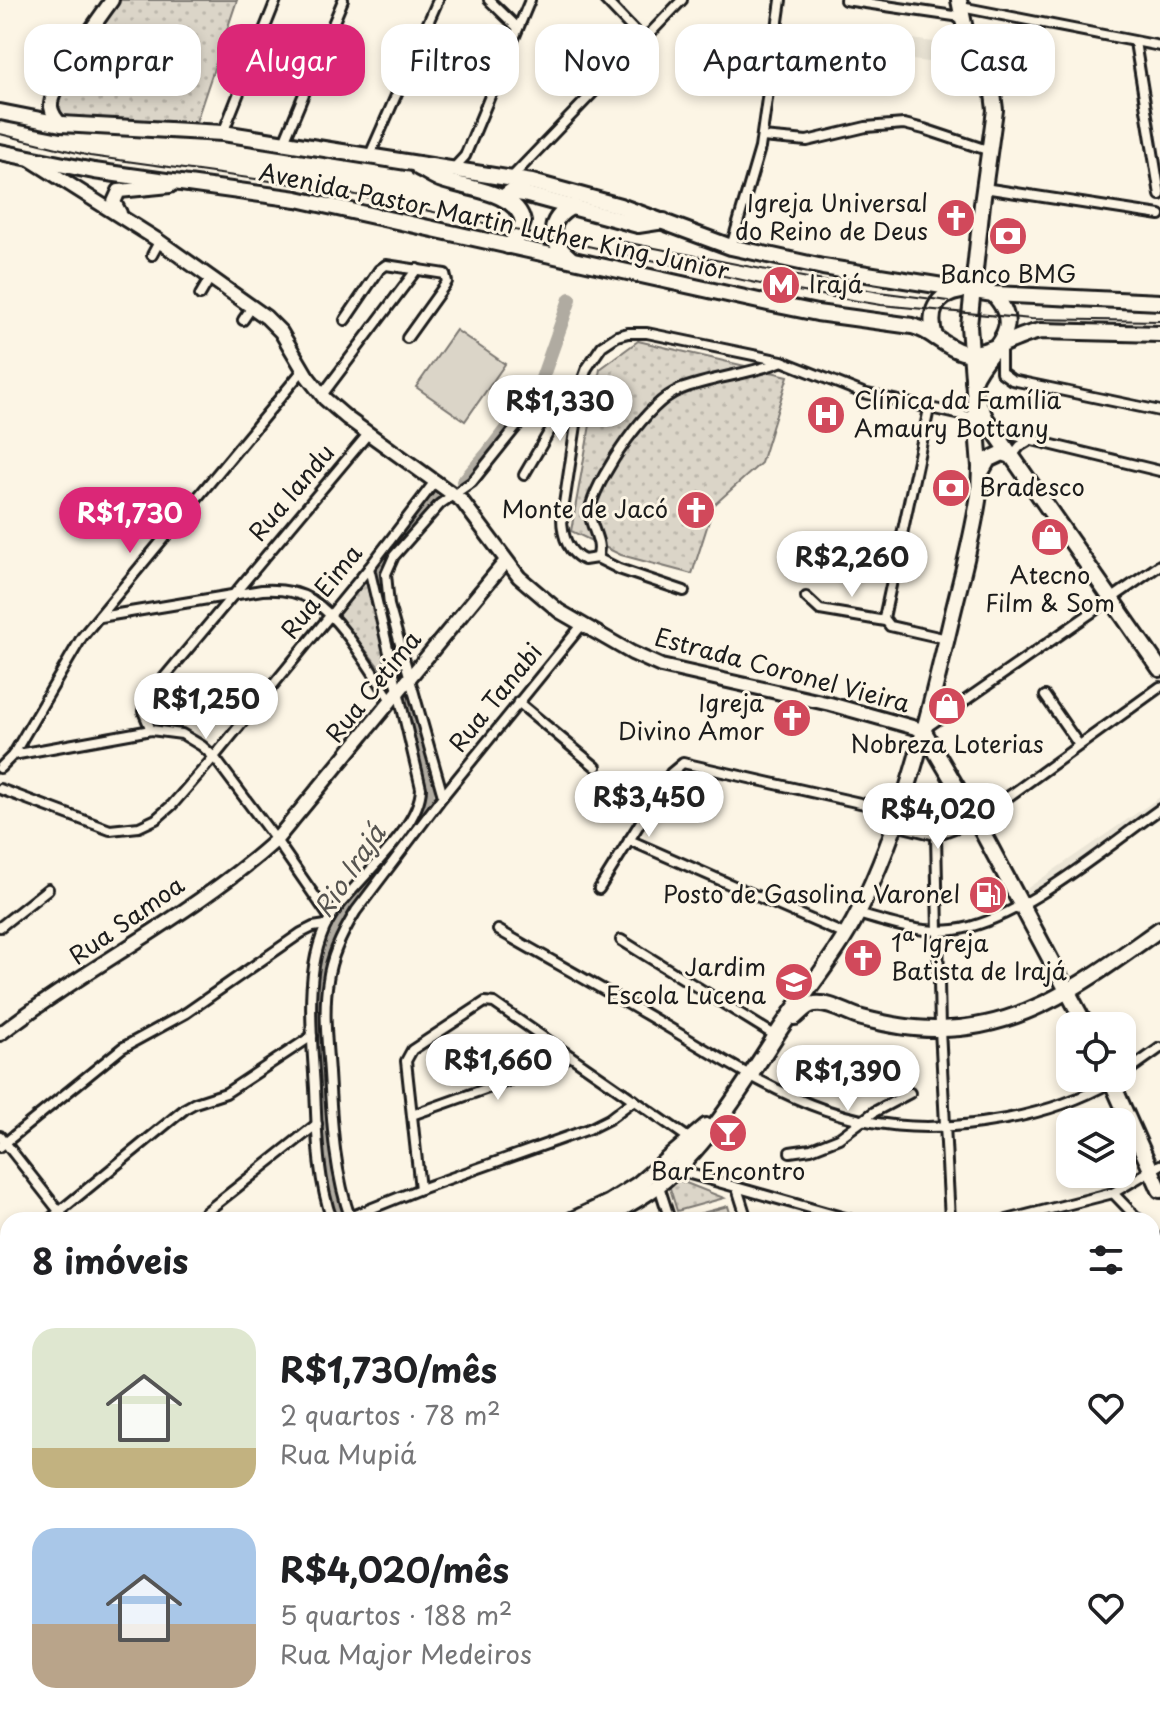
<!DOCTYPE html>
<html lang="pt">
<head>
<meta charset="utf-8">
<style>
  body { margin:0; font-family:"Playpen Sans",sans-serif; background:#f2f2f2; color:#202124; height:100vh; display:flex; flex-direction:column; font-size:30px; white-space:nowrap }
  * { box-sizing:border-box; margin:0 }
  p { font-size:26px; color:#757577 }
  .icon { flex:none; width:44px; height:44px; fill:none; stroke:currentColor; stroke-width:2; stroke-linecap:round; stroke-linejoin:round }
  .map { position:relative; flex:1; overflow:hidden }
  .side { position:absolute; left:0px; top:1212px; width:1160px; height:512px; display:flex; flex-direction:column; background:#fff; border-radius:24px 24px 0 0; box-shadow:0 4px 12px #0003 }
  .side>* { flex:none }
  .guide { position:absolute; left:24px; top:24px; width:1112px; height:72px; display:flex; gap:16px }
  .controls { position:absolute; left:1056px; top:1012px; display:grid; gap:16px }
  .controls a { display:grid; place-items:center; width:80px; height:80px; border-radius:16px; background:#fff; box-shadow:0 4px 12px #0003; font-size:40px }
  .price { position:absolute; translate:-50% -68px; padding:0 18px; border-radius:28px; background:#fff; color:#222; font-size:26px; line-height:52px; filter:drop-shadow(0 2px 4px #0008) }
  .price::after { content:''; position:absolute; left:50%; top:48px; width:24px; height:18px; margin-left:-12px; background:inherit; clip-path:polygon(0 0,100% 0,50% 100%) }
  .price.current { background:#db2777; color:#fff }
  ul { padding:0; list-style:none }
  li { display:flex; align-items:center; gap:24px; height:200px; padding:0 32px }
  li span { display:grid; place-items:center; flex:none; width:224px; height:160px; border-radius:24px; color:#555 }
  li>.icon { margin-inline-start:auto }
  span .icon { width:96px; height:96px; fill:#fffc; stroke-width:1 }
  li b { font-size:34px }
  h2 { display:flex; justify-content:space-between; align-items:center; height:96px; padding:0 32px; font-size:34px }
  .tag { padding:0 28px; border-radius:24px; background:#fff; box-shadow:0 4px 12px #0003; font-size:28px; line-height:72px }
  .tag.current { background:#db2777; color:#fff }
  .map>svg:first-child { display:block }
  .built { fill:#ebe5d6 }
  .green { fill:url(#green-dots); stroke:#7c7872; stroke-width:2 }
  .pitch { fill:#dbd5c8; stroke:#7c7872; stroke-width:2 }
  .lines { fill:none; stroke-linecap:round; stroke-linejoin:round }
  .river { stroke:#b0aba1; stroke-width:14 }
  .street-casing { stroke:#1c1c1c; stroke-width:14 }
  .secondary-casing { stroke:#1c1c1c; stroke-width:18 }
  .primary-casing { stroke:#1c1c1c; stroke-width:20 }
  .street { stroke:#fcf5e5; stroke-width:8 }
  .secondary { stroke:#fcf5e5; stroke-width:12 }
  .primary { stroke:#fcf5e5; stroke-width:14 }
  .rail { stroke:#1c1c1c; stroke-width:2 }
  .labels { text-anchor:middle; stroke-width:6; stroke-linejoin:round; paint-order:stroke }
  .poi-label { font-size:24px; fill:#1c1c1c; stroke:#fcf5e5; text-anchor:end }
  .street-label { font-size:24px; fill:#1c1c1c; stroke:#fcf5e5 }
  .water-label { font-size:26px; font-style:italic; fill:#575551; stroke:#fcf5e5 }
</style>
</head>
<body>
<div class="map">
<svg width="1160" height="1724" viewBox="0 0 1160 1724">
  <defs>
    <pattern id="green-dots" width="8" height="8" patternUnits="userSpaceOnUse" patternTransform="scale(2)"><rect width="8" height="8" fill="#dbd5c8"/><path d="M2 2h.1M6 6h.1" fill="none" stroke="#bbb6ab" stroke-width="1.8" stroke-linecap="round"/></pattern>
  </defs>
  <rect width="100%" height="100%" fill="#fcf5e5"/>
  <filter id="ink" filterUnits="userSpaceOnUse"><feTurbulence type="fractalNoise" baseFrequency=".0125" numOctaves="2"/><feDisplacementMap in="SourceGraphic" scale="16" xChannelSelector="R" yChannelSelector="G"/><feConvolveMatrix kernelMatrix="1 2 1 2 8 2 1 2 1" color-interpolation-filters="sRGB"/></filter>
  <g filter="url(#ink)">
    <g class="built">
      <path d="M896,37L957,45L952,65L896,58Z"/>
      <path d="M1160,797V815L1027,906L1019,894Z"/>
    </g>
    <g class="green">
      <path d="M113,0H237L196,122L66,120L55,116V87Z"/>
      <path d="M638,341L788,376L761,463L714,505L692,574L621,555L571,531L600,369Z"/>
      <path d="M365,579L396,689L336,612Z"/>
      <path d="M676,1179L724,1198L677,1211L669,1185Z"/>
      <path d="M230,1716H283L286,1724H214Z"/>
    </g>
    <g class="pitch">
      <path d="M456,330L505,364L465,421L416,387Z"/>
      <path d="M728,1206L732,1220L680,1219Z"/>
    </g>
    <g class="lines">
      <g class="river">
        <path d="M463,482L488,453L540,384L570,299"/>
        <path d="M404,679L380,591C378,552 414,524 437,496"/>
        <path d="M342,1220L330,1182L325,1141L316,991L323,957L337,923L422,816C438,781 418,733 409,697"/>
        <path d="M60,1724L66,1716"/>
      </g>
      <g class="street-casing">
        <g id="street">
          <path d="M489,0L518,28"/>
          <path d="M605,0L643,40"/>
          <path d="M845,0L961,17"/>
          <path d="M961,7L1160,46"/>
          <path d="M1135,42L1160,195"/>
          <path d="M223,133L276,0"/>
          <path d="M762,137L807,141L866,127L904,124L924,129L990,151"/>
          <path d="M284,142L343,0"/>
          <path d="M369,157L438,0"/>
          <path d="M453,169L465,156L530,0"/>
          <path d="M511,178L682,0"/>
          <path d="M984,188L1160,215"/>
          <path d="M731,247L760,148L781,0"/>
          <path d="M152,255L159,242"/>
          <path d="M200,295L210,278"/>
          <path d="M243,320L252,307"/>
          <path d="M345,320L379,270L386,265L445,274L447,282L407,338"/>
          <path d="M1001,347V372L1012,380L1160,411"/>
          <path d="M322,395L417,269"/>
          <path d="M929,409L884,618L890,626L947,639"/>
          <path d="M995,431L1160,471"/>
          <path d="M1012,456L1020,446L1030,440"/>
          <path d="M524,475L556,420L578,397"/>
          <path d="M597,558L584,560C567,552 562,535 562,517L583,379L587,368L602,346L617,336L628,333H647L782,361L863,393L975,418"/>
          <path d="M597,558C605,540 585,523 591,505C601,472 647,403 679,390C711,377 747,375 780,362"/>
          <path d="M597,558L619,569L684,591"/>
          <path d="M806,597L820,610L885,621"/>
          <path d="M100,617L262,590C279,589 297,591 312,600C343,620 370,670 391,700"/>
          <path d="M1045,696L1079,745"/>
          <path d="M518,702L596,767"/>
          <path d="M927,727L1160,565"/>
          <path d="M151,730L143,711L147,698L368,434"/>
          <path d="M13,755L151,730L182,734L202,746L214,757L276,840L330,918"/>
          <path d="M0,768L13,755L82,637L303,370"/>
          <path d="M0,789L110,830L139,827L156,819L172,805L214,757L369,568L436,480"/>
          <path d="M443,796L582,625"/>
          <path d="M895,825L936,835L976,820L1160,687"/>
          <path d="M936,835L940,1029L950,1220"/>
          <path d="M629,840L846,935"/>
          <path d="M599,889L671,773L683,763L900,812"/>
          <path d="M858,914C888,923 922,934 954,930C1019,922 1106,847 1160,809"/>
          <path d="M0,927L48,889"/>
          <path d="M498,930C552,961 607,991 661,1023C773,1089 844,1142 981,1123C1027,1117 1073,1104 1113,1081"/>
          <path d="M621,940L776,1036"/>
          <path d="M1122,1075L1160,1048"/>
          <path d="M412,1115L536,1071L570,1056"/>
          <path d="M0,1136L66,1220"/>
          <path d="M0,1147L122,1048L186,1013L301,933L313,927L326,925"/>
          <path d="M790,1152L811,1149L839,1138L874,1112L910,1093"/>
          <path d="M676,1170L852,1220"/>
          <path d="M658,1183L670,1220"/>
          <path d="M737,1188L747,1220"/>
          <path d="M420,1189L406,1061L412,1050L485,1002L494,1003L690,1139"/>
          <path d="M1113,1193L1139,1220"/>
          <path d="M350,1217L420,1189L589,1129L609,1119L634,1100"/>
          <path d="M49,1220L186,1108L195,1103L226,1093L312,1036"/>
          <path d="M196,1220L317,1124"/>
          <path d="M332,1220C317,1177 317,1133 315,1088C312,1036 302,961 332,915C356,879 420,830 421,788L369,568"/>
          <path d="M351,1220C334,1172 332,1123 329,1073C327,1042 323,1011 328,980C331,955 343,932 356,911L443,796L389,605L386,574L394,556L440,504L472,482L545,391L560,384L580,387"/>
          <path d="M1007,1220L1113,1193L1160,1165"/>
          <path d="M1152,1234L1160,1242"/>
          <path d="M0,1258L8,1252"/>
          <path d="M1152,1283L1160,1275"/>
          <path d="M0,1378L8,1371"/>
          <path d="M0,1488L8,1483"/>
          <path d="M1152,1494L1160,1487"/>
          <path d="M1152,1509L1160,1519"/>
          <path d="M1152,1554L1160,1546"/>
          <path d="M0,1634L8,1639"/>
          <path d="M1152,1664L1160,1656"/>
          <path d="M123,1716L128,1724"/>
          <path d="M284,1716L288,1724"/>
          <path d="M365,1716L368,1724"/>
          <path d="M450,1716L454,1724"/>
          <path d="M635,1716L665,1724"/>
          <path d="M860,1716L869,1724"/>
          <path d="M0,1720L6,1724"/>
          <path d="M209,1724L226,1716"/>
          <path d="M569,1724L571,1716"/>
          <path d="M697,1724L701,1716"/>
          <path d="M813,1724L824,1716"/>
          <path d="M912,1724L920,1716"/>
          <path d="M1091,1724L1099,1716"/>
        </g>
      </g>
      <g class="secondary-casing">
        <g id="secondary">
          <path d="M61,124C56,119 52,114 51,107C49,85 98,20 112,0"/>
          <path d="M31,160L156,239L266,317L281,332L307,376L325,399L347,418L462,501L519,577L559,611L632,653L661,666L830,704L923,730"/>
          <path d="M120,213L114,202L119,191L170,186"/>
          <path d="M0,1034C88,966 193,915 276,840L505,562"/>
        </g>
      </g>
      <g class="primary-casing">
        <g id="primary">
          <path d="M0,112L61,124L223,133L532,182L620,206L731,247L823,267L993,294L1160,302"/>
          <path d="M0,152L94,171L297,199L768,303L817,313L912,326C931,330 944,347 962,352C985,358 1017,334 1041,331L1160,334"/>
          <path d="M419,168C427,172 434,177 442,180C467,189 517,191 523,222L517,238L508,246"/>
          <path d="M502,198L510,192L524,194L638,225L664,221"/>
          <path d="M570,258C548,240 546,220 573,206"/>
          <path d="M935,337C928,313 935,295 961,291"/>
          <path d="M973,381C987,347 1028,332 993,294"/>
          <path d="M978,402L986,419L1160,669"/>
          <path d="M980,474L988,460L1003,453L1012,456"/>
          <path d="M923,730L976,820L1086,1026"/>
          <path d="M795,1017C801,1012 807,1004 815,1004C830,1002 847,1014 862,1018C885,1024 910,1029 934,1029C1024,1031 1090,978 1160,929"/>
          <path d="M1110,1078L1160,1190"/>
          <path d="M572,1220L610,1202L637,1185L706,1126"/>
          <path d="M600,1220C619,1210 639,1200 657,1186C705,1150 744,1085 777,1034C803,994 836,957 858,913C903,823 927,723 950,625C960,582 973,538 979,494L980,467L969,326L982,204L995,110L992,85L965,29L959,0"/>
          <path d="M0,1610L8,1604"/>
          <path d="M0,1624L8,1617"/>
        </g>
      </g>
      <use href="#street" class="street"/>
      <use href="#secondary" class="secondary"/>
      <use href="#primary" class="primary"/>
      <g class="rail">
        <path d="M0,134L90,156L329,189L774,287L881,305L1031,319L1160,321"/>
        <path d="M609,239L879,292L948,301"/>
      </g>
    </g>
  </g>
  <defs>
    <g id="church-disc" transform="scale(2)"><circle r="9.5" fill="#d1495b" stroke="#fcf5e5"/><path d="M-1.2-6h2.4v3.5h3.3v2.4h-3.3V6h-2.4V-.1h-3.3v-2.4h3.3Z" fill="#fff"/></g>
    <g id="bank-disc" transform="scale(2)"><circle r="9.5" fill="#d1495b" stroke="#fcf5e5"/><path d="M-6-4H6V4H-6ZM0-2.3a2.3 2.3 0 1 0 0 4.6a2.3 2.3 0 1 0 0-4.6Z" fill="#fff"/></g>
    <g id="metro-disc" transform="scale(2)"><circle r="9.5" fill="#d1495b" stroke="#fcf5e5"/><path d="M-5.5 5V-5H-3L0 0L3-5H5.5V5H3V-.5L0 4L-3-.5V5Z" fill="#fff"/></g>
    <g id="hospital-disc" transform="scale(2)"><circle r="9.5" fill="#d1495b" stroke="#fcf5e5"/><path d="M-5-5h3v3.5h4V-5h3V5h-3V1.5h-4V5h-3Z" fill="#fff"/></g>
    <g id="shop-disc" transform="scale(2)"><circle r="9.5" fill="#d1495b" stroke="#fcf5e5"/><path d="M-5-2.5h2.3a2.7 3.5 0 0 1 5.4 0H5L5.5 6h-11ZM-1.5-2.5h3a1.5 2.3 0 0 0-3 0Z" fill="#fff"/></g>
    <g id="fuel-disc" transform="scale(2)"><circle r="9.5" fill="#d1495b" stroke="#fcf5e5"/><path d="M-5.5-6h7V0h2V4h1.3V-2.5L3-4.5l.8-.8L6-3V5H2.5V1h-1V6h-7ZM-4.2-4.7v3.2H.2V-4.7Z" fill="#fff"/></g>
    <g id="school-disc" transform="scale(2)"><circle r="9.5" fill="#d1495b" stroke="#fcf5e5"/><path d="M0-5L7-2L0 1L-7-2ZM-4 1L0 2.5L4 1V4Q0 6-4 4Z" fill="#fff"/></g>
    <g id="bar-disc" transform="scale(2)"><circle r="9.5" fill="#d1495b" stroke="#fcf5e5"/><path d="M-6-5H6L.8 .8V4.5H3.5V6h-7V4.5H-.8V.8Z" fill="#fff"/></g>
  </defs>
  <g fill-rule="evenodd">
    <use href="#church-disc" x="956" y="218"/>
    <use href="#bank-disc" x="1008" y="236"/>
    <use href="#metro-disc" x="781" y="285"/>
    <use href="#hospital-disc" x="826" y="415"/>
    <use href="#bank-disc" x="951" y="488"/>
    <use href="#church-disc" x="696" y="510"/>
    <use href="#shop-disc" x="1050" y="537"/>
    <use href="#shop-disc" x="947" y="706"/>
    <use href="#church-disc" x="792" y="718"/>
    <use href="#fuel-disc" x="988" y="895"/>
    <use href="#church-disc" x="863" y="958"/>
    <use href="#school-disc" x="794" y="982"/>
    <use href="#bar-disc" x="728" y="1133"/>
  </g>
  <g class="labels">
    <g class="poi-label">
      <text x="928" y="212">Igreja Universal<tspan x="928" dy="28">do Reino de Deus</tspan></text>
      <text x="1008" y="283" text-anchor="middle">Banco BMG</text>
      <text x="809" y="293" text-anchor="start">Irajá</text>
      <text x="854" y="409" text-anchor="start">Clínica da Família<tspan x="854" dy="28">Amaury Bottany</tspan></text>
      <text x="979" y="496" text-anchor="start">Bradesco</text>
      <text x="668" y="518">Monte de Jacó</text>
      <text x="1050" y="584" text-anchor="middle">Atecno<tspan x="1050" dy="28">Film &amp; Som</tspan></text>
      <text x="764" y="712">Igreja<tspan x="764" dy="28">Divino Amor</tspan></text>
      <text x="947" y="753" text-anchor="middle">Nobreza Loterias</text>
      <text x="960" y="903">Posto de Gasolina Varonel</text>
      <text x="891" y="952" text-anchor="start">1ª Igreja<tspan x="891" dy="28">Batista de Irajá</tspan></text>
      <text x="766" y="976">Jardim<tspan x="766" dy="28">Escola Lucena</tspan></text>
      <text x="728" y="1180" text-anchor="middle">Bar Encontro</text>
    </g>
    <g class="street-label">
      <text transform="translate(494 222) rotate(12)" y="8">Avenida Pastor Martin Luther King Junior</text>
      <text transform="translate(292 493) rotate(-50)" y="8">Rua Iandu</text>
      <text transform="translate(322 592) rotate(-51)" y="8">Rua Eima</text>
      <text transform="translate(782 671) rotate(15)" y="8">Estrada Coronel Vieira</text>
      <text transform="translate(374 687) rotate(-51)" y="8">Rua Cetima</text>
      <text transform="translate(496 698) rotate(-51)" y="8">Rua Tanabi</text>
      <text transform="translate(127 921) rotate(-35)" y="8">Rua Samoa</text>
    </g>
    <g class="water-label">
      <text transform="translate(350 871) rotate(-56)" y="9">Rio Irajá</text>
    </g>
  </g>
</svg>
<div class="controls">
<a><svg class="icon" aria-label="locate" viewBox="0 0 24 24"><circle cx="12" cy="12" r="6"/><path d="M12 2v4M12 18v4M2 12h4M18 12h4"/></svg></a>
<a><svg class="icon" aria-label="layers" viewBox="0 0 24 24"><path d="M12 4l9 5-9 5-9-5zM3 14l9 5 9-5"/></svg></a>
</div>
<b class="price" style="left:560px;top:443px">R$1,330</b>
<b class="price current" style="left:130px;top:555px">R$1,730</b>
<b class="price" style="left:852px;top:599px">R$2,260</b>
<b class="price" style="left:206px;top:741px">R$1,250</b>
<b class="price" style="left:649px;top:839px">R$3,450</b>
<b class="price" style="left:938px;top:851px">R$4,020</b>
<b class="price" style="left:498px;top:1102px">R$1,660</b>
<b class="price" style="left:848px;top:1113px">R$1,390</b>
<div class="guide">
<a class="tag">Comprar</a>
<a class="tag current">Alugar</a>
<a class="tag">Filtros</a>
<a class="tag">Novo</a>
<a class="tag">Apartamento</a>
<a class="tag">Casa</a>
</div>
<section class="side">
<h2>8 imóveis<svg class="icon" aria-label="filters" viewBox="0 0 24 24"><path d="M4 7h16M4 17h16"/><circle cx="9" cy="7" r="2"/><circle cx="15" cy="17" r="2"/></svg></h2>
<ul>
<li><span style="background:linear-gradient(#dfe7d0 75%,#c2b280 0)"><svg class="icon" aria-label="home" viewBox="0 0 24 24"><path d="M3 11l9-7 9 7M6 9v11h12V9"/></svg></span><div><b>R$1,730/mês</b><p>2 quartos · 78 m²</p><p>Rua Mupiá</p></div><svg class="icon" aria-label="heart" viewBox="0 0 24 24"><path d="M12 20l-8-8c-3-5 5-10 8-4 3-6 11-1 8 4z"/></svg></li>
<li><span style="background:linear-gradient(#a9c7e8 60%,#b9a48a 0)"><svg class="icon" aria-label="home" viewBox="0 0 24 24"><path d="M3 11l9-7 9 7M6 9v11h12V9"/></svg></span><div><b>R$4,020/mês</b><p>5 quartos · 188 m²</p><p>Rua Major Medeiros</p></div><svg class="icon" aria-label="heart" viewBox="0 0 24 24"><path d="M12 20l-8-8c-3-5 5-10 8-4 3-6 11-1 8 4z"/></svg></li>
</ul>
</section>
</div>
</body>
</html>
